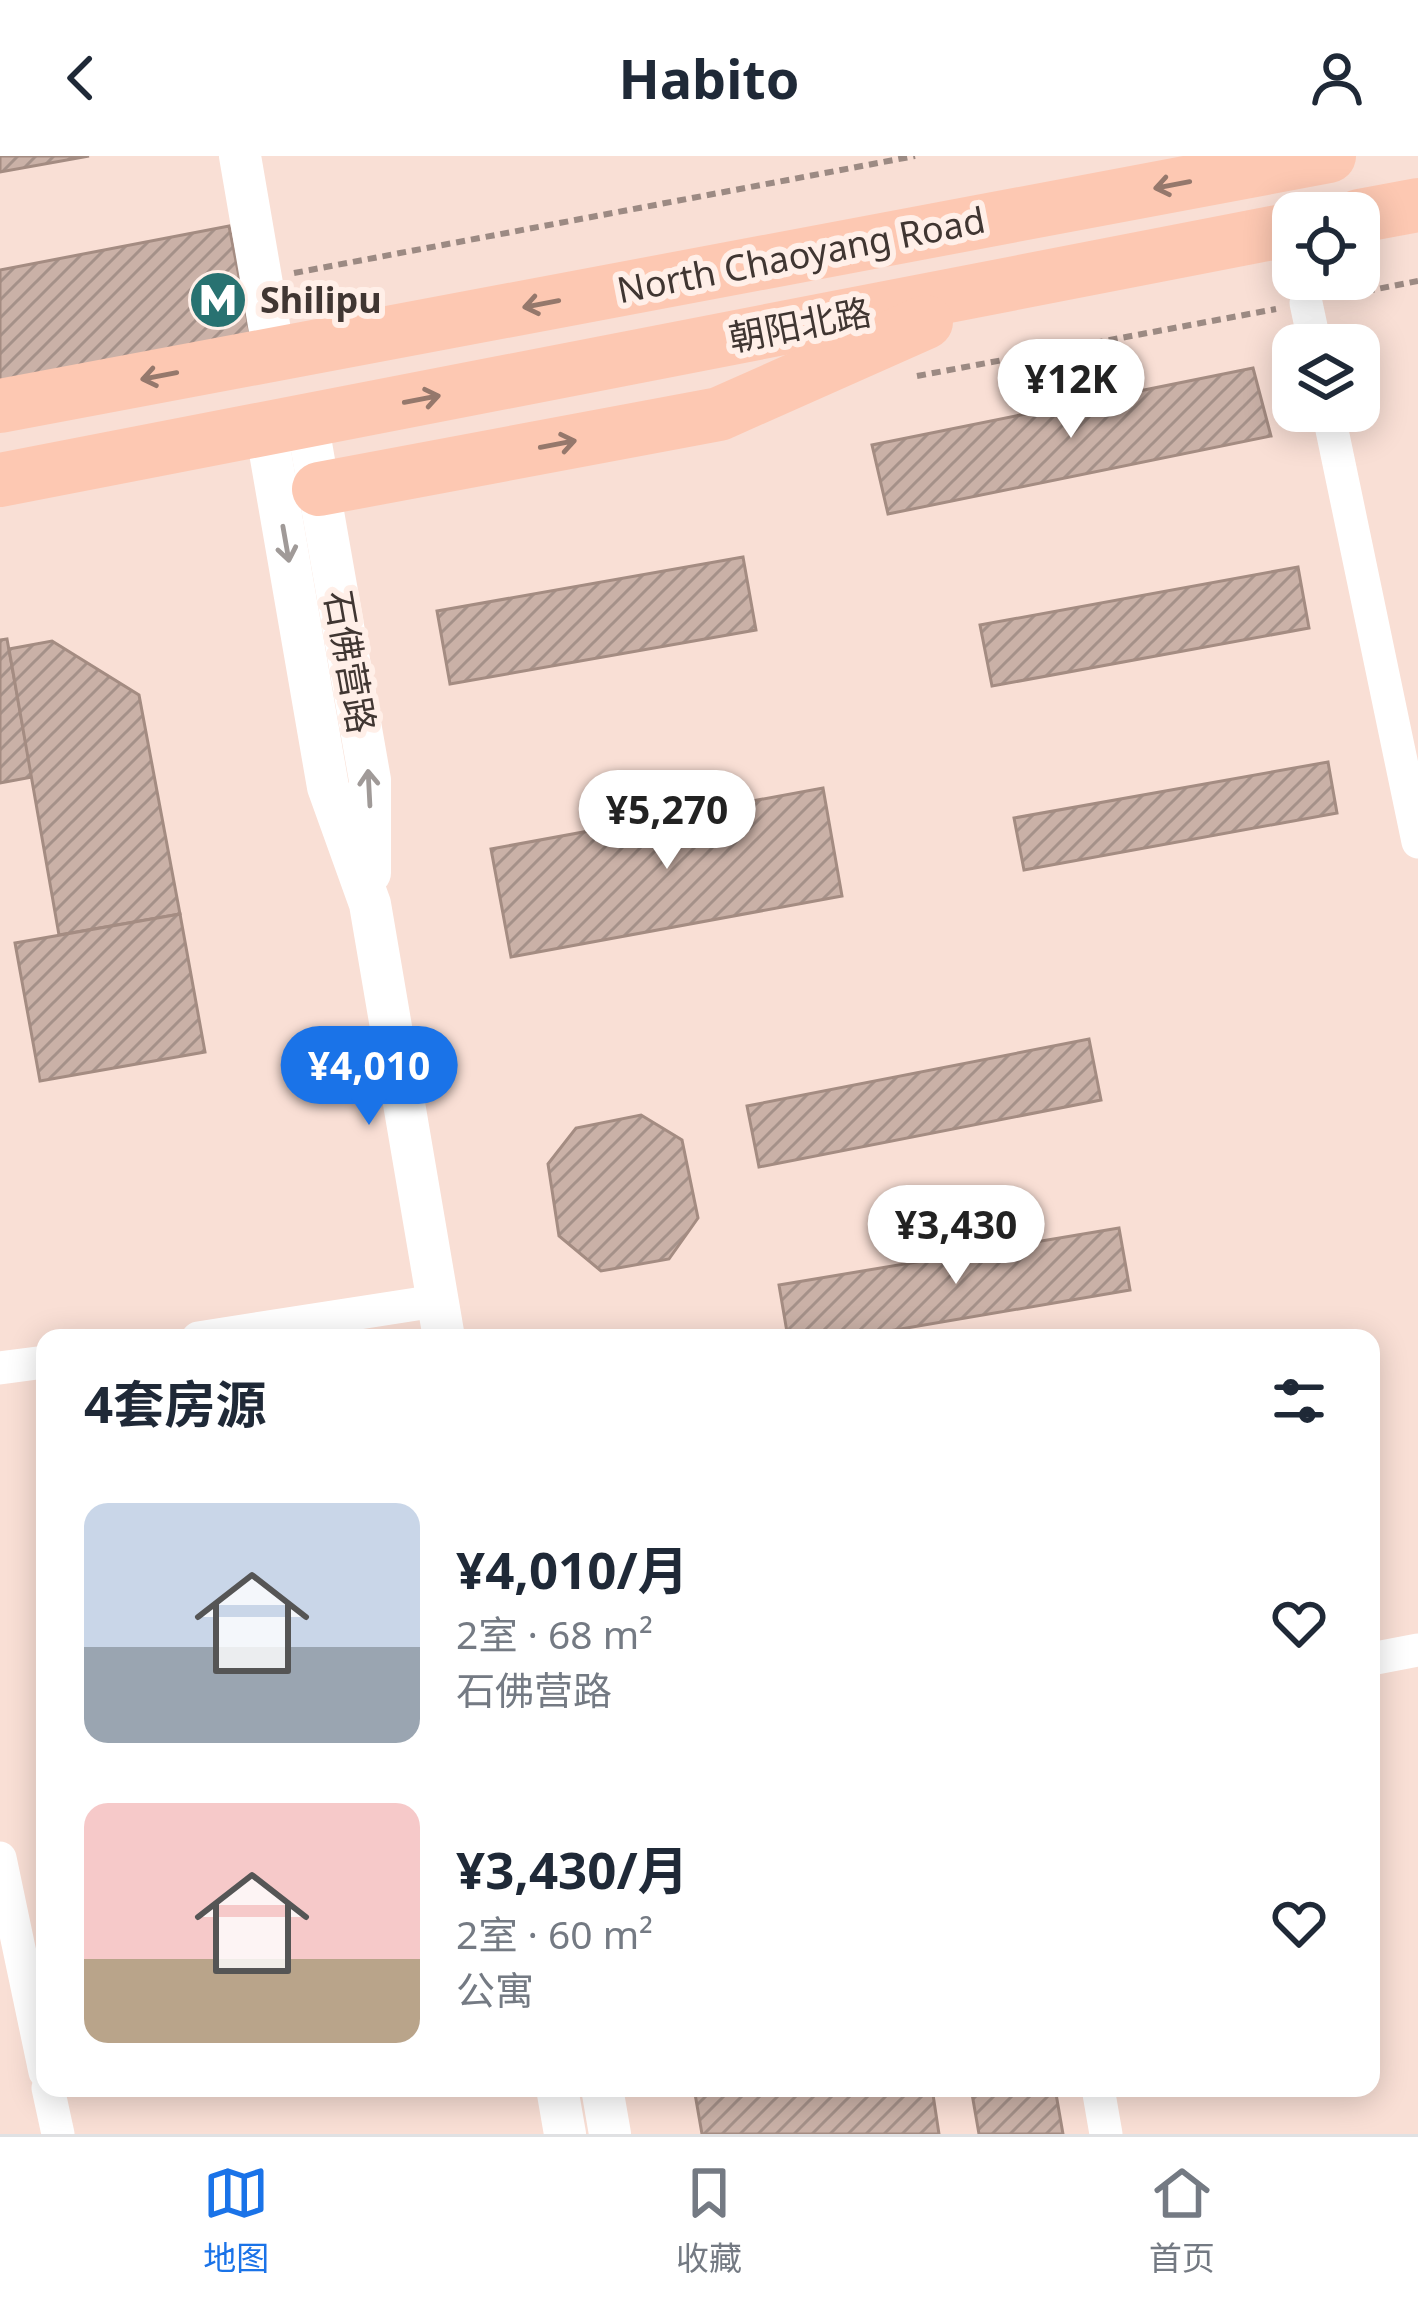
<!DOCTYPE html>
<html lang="zh">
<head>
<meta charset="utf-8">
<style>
  body { margin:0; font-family:"Noto Sans","Noto Sans SC",sans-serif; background:#f2f2f3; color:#1f2937; height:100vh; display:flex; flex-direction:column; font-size:45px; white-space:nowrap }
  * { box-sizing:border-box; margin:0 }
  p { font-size:39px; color:#747a83 }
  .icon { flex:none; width:66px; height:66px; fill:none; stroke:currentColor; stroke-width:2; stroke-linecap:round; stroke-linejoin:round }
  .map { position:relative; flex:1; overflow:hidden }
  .sheet { position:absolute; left:36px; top:1173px; width:1344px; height:768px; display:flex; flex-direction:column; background:#fff; border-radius:24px; box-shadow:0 6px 30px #0003 }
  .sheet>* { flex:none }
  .controls { position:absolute; left:1272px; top:36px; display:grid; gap:24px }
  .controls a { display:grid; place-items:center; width:108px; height:108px; border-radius:24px; background:#fff; box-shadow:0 6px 30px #0003; font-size:60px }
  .price { position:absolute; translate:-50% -102px; padding:0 27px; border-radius:42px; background:#fff; color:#222; font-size:39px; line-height:78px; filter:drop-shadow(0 3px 6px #0008) }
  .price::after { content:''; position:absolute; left:50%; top:72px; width:36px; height:27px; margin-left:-18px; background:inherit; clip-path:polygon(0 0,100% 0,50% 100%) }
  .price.on { background:#1a73e8; color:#fff }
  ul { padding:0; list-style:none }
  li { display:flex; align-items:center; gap:36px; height:300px; padding:0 48px }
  li span { display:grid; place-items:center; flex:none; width:336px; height:240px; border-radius:24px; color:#555 }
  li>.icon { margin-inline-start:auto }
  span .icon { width:144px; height:144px; fill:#fffc; stroke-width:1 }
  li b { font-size:51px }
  h2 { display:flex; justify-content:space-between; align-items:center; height:144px; padding:0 48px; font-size:51px }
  header { display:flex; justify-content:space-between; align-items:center; height:156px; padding:0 48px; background:#fff; font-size:54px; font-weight:700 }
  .menu { display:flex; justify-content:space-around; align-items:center; height:168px; border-top:3px solid #e0e1e3; background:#fff; font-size:33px; color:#747a83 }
  .menu a { display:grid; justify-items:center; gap:6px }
  .menu .on { color:#1a73e8 }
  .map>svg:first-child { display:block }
  .building { fill:url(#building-hatch); stroke:#a48c82; stroke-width:3 }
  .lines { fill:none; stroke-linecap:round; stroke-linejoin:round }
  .path { stroke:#9c8a83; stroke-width:6; stroke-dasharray:9 6; stroke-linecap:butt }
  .minor { stroke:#fff; stroke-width:33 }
  .tertiary { stroke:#fff; stroke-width:42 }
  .primary { stroke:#fdc8b2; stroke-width:54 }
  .oneway { stroke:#95786c }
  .oneway2 { stroke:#a09a98 }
  .labels { text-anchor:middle; stroke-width:12; stroke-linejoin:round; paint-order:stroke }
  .street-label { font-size:36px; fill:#403632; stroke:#ffefe8 }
  .poi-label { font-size:36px; font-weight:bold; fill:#403632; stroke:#ffefe8; text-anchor:start }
</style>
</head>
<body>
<header><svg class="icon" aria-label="back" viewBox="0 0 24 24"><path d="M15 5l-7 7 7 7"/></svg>Habito<svg class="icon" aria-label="person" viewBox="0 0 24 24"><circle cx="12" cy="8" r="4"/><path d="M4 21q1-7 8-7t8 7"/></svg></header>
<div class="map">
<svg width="1418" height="1978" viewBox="0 0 1418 1978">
  <defs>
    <pattern id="building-hatch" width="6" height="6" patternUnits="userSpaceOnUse" patternTransform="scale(3)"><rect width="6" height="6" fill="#cab1a7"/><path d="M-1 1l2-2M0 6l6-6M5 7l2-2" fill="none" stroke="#a59189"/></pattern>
  </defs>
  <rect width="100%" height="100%" fill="#f9dfd5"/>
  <g class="building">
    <path d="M0,0H89L0,16Z"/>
    <path d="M229,70L254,196L0,245V114Z"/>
    <path d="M1253,212L1271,280L888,358L872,289Z"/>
    <path d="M743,401L756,474L450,528L437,455Z"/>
    <path d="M1298,411L1309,472L992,530L980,469Z"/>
    <path d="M7,483L32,621L0,627V484Z"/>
    <path d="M52,485L139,539L180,758L59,779L9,493Z"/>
    <path d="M1328,606L1337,657L1024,714L1014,662Z"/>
    <path d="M823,632L842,740L511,801L491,693Z"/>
    <path d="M180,758L205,896L40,925L15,787Z"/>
    <path d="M1089,883L1101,944L759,1011L747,950Z"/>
    <path d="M641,959L682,984L698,1062L669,1103L601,1115L559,1080L548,1008L576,972Z"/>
    <path d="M1119,1072L1130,1134L848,1182H788L779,1129Z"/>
    <path d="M694,1932H932L939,1978H702Z"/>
    <path d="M971,1932H1055L1063,1978H979Z"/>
  </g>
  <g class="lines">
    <g class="path">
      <path d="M294,117L915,0"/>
      <path d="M1336,141L1418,125"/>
      <path d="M917,220L1276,153"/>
    </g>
    <g class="minor">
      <path d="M1306,147L1315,189"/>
      <path d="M1328,255L1418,686"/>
      <path d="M198,1182L436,1145"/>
      <path d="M0,1212L45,1206"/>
      <path d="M1371,1503L1418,1494"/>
      <path d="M0,1702L45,1916"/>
      <path d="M48,1932L58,1978"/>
      <path d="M1098,1932L1106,1978"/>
    </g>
    <g class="tertiary">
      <path d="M240,0L274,198"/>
      <path d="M307,265L370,624V717"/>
      <path d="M266,273L328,631L370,748L444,1182"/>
      <path d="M557,1932L565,1978"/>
      <path d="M602,1932L610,1978"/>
    </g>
    <g class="primary">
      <path d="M1359,60L1418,49"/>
      <path d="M0,250L1329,0"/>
      <path d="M0,324L1293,73"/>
      <path d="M319,333L719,258L926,166"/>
    </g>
  </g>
  <defs><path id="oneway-shaft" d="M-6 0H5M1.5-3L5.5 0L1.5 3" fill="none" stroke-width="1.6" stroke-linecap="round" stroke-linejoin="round" transform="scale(3)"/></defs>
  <g class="oneway">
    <use href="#oneway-shaft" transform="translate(1172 29) rotate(169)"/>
    <use href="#oneway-shaft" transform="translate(541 148) rotate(169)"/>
    <use href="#oneway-shaft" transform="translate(159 220) rotate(169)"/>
    <use href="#oneway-shaft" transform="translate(422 243) rotate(-11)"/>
    <use href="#oneway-shaft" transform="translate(558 288) rotate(-11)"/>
  </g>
  <g class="oneway2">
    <use href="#oneway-shaft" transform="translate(286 388) rotate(80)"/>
    <use href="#oneway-shaft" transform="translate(369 632) rotate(-93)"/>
  </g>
  <defs>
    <g id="metro-disc" transform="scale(3)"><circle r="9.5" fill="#287271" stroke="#ffefe8"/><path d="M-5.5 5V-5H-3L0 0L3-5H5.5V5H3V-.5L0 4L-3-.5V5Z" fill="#fff"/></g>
  </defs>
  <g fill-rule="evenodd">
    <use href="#metro-disc" x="218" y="144"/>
  </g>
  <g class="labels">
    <g class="street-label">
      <text transform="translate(801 99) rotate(-11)" y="13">North Chaoyang Road</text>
      <text transform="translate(800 169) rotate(-11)" y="13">朝阳北路</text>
      <text transform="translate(350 506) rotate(80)" y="13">石佛营路</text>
    </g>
    <g class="poi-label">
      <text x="260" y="157">Shilipu</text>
    </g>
  </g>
</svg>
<div class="controls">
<a><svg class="icon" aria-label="locate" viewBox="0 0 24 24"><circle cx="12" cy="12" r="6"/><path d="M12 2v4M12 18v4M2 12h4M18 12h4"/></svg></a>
<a><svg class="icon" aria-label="layers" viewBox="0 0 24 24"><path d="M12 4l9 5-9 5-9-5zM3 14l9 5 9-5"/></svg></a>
</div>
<b class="price" style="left:1071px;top:285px">¥12K</b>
<b class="price" style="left:667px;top:716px">¥5,270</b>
<b class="price on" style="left:369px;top:972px">¥4,010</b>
<b class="price" style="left:956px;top:1131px">¥3,430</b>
<section class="sheet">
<h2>4套房源<svg class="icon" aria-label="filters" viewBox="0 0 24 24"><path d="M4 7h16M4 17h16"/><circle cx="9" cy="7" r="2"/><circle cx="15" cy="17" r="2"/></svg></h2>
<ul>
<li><span style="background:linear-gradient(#c9d6e8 60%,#9aa5b1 0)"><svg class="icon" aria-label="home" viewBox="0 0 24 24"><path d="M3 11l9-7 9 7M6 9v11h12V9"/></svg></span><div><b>¥4,010/月</b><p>2室 · 68 m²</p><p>石佛营路</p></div><svg class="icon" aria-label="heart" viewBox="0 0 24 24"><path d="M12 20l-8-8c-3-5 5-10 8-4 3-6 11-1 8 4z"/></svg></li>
<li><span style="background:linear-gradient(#f6c9c9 65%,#b9a48a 0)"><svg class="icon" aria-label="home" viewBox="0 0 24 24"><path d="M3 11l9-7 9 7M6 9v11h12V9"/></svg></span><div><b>¥3,430/月</b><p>2室 · 60 m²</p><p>公寓</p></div><svg class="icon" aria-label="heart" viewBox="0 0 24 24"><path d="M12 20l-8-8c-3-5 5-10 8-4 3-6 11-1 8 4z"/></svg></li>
</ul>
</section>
</div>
<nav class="menu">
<a class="on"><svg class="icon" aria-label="map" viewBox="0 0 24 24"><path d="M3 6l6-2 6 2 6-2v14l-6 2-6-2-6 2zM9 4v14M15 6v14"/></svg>地图</a>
<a><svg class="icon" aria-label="saved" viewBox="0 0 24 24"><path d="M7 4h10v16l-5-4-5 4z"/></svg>收藏</a>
<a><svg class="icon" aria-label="home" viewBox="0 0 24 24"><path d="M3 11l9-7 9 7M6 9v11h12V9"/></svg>首页</a>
</nav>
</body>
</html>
